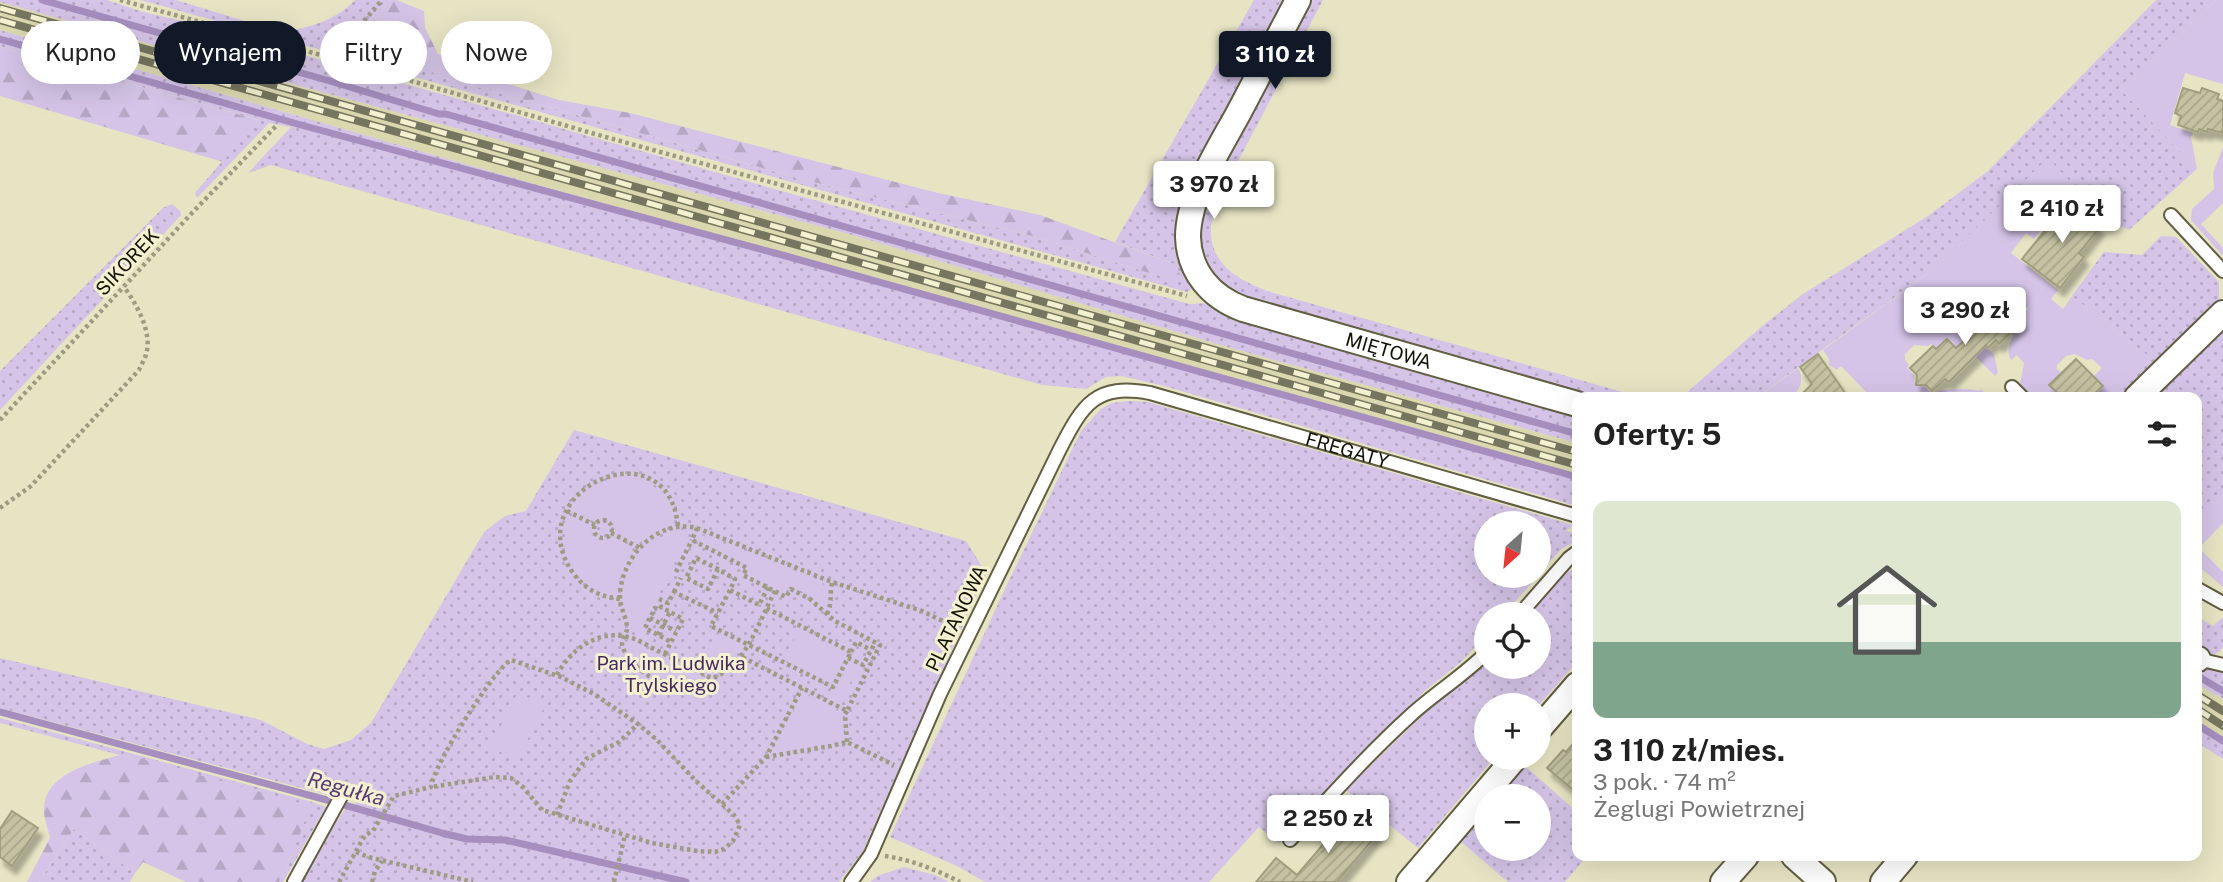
<!DOCTYPE html>
<html lang="pl">
<head>
<meta charset="utf-8">
<style>
  body { margin:0; font-family:"Public Sans",sans-serif; background:#f2f2f2; color:#222; height:100vh; display:flex; flex-direction:column; font-size:26px; white-space:nowrap }
  * { box-sizing:border-box; margin:0 }
  p { font-size:23px; color:#767676 }
  .icon { flex:none; width:38px; height:38px; fill:none; stroke:currentColor; stroke-width:2; stroke-linecap:round; stroke-linejoin:round }
  .map { position:relative; flex:1; overflow:hidden }
  .sheet { position:absolute; left:1572px; top:392px; width:630px; height:469px; display:flex; flex-direction:column; background:#fff; border-radius:14px; box-shadow:0 7px 28px #0002 }
  .sheet>* { flex:none }
  .hud { position:absolute; left:21px; top:21px; width:665px; height:63px; display:flex; gap:14px }
  .needle { width:46px; rotate:207deg }
  .tools { position:absolute; left:1474px; top:511px; display:grid; gap:14px }
  .tools a { display:grid; place-items:center; width:77px; height:77px; border-radius:50%; background:#fff; box-shadow:0 7px 28px #0002; font-size:35px }
  .price { position:absolute; translate:-50% -60px; padding:0 16px; border-radius:7px; background:#fff; color:#222; font-size:23px; line-height:46px; filter:drop-shadow(0 2px 4px #0008) }
  .price::after { content:''; position:absolute; left:50%; top:42px; width:21px; height:16px; margin-left:-10px; background:inherit; clip-path:polygon(0 0,100% 0,50% 100%) }
  .price.selected { background:#111827; color:#fff }
  ul { padding:0; list-style:none }
  li { display:grid; align-content:center; gap:14px; height:371px; padding:0 21px }
  li span { display:grid; place-items:center; height:217px; border-radius:14px; color:#555 }
  li>.icon { margin-inline-start:auto }
  span .icon { width:126px; height:126px; fill:#fffc; stroke-width:1 }
  li b { font-size:30px }
  h2 { display:flex; justify-content:space-between; align-items:center; height:84px; padding:0 21px; font-size:30px }
  .tag { padding:0 24px; border-radius:32px; background:#fff; box-shadow:0 7px 28px #0002; font-size:24px; line-height:63px }
  .tag.selected { background:#111827; color:#fff }
  .map>svg:first-child { display:block }
  .built { fill:#dbd8b0 }
  .grass { fill:url(#grass-dots) }
  .forest { fill:url(#forest-firs) }
  .garden { fill:#d5c4e7 }
  .lines { fill:none; stroke-linecap:round; stroke-linejoin:round }
  .stream { stroke:#a68fbf; stroke-width:7 }
  .building { fill:url(#building-hatch); stroke:#a09e7f; stroke-width:2; filter:url(#shadow) }
  .lane-casing { stroke:#615e42; stroke-width:16 }
  .street-casing { stroke:#615e42; stroke-width:28 }
  .path { stroke:#9d9b82; stroke-width:4.5; stroke-dasharray:3.5 3.5; stroke-linecap:butt }
  .lane { stroke:#fff; stroke-width:12 }
  .street { stroke:#fff; stroke-width:24 }
  .rail-casing { stroke:#76755f; stroke-width:8 }
  .rail { stroke:#f3f1d0; stroke-width:5; stroke-dasharray:16; stroke-linecap:butt }
  .labels { text-anchor:middle; stroke-width:6; stroke-linejoin:round; paint-order:stroke }
  .street-label { font-size:19px; fill:#131206; stroke:#f3f1d0 }
  .park-label { font-size:19px; fill:#482863; stroke:#f3f1d0 }
  .water-label { font-size:21px; font-style:italic; fill:#593976; stroke:#f3f1d0 }
</style>
</head>
<body>
<div class="map">
<svg width="2223" height="882" viewBox="0 0 2223 882">
  <defs>
    <pattern id="grass-dots" width="8" height="8" patternUnits="userSpaceOnUse" patternTransform="scale(1.75)"><rect width="8" height="8" fill="#d5c4e7"/><path d="M2 2h.1M6 6h.1" fill="none" stroke="#b6a7c5" stroke-width="1.8" stroke-linecap="round"/></pattern>
    <pattern id="forest-firs" width="22" height="20" patternUnits="userSpaceOnUse" patternTransform="scale(1.75)"><rect width="22" height="20" fill="#d5c4e7"/><path d="M5 1l3.5 6h-7zM16 11l3.5 6h-7z" fill="#b6a7c5"/></pattern>
    <pattern id="building-hatch" width="6" height="6" patternUnits="userSpaceOnUse" patternTransform="scale(1.75)"><rect width="6" height="6" fill="#c4c2a2"/><path d="M-1 1l2-2M0 6l6-6M5 7l2-2" fill="none" stroke="#a8a68a"/></pattern>
    <filter id="shadow"><feDropShadow dx="4.5" dy="8" stdDeviation="2" flood-color="#0004"/></filter>
  </defs>
  <rect width="100%" height="100%" fill="#e6e4c3"/>
  <g class="built">
    <path d="M0,2L265,76L267,70L272,71L271,78L852,235L1231,348L1577,443V475L531,183L0,30Z"/>
    <path d="M2196,683L2223,699V738L2196,721Z"/>
  </g>
  <g class="grass">
    <path d="M0,0H107L143,12L195,24L778,190L1189,304L1208,303L1223,314L1265,329L1577,415V443L1231,348L852,235L270,78L272,71L267,70L265,76L0,2Z"/>
    <path d="M141,0H176L281,32C309,28 335,21 355,0H391L348,50L797,178L1036,237L1152,274L1183,280L1174,264L1115,242L1254,0H1288L1190,188L1196,286L1187,292L400,73L342,56L347,50L338,45L332,53Z"/>
    <path d="M1308,0H1323L1226,184C1221,198 1213,212 1211,226C1208,266 1243,283 1274,293L1640,397H1588L1542,386L1234,294C1227,288 1219,282 1213,275C1189,246 1203,210 1215,179Z"/>
    <path d="M2156,0H2216L2122,91L2197,169L2129,230L2106,219L2048,159L1935,268L1757,397H1682L1761,327L1803,294L1928,216L1988,171Z"/>
    <path d="M0,30L531,183L1577,475V506L1164,386L1121,376L1106,377L1086,389L1042,385L271,165L248,173L291,127L269,123L197,198L195,193L258,120L0,47Z"/>
    <path d="M172,204L180,211L181,215L0,410V371L163,208Z"/>
    <path d="M2161,236L2176,237L2219,282V300L2122,397H2115L2152,359L2072,296L2104,252L2142,255Z"/>
    <path d="M2223,325V497L2196,525V397H2150Z"/>
    <path d="M1129,401L1148,402L1573,525L1566,531L1577,534V541L1561,549L1538,575V523H1486V576H1538L1504,614H1486V635L1461,662L1427,689L1279,843L1259,827L1209,882H985L957,866L890,837L1005,589L1081,431L1101,409L1112,403Z"/>
    <path d="M574,430L966,541L986,573L863,851L839,882H302L326,838L346,808L352,810L361,793L337,787L332,796L0,708V658L261,720L307,744L324,749L351,740L371,723L484,532L505,516L526,511Z"/>
    <path d="M1577,565V662L1538,706L1486,705V758H1494L1418,848L1346,790L1428,710L1486,661V667H1538V614H1528L1551,586Z"/>
    <path d="M2196,616L2213,626L2223,617V647C2214,658 2209,657 2196,651Z"/>
    <path d="M2196,664L2223,673V699L2196,683Z"/>
    <path d="M0,718L312,802L326,807L283,882H279L285,871L310,806L0,723Z"/>
    <path d="M2196,721L2223,738V759L2196,742Z"/>
    <path d="M1524,765L1577,812V856H1587L1565,882H1508L1459,840L1486,809V849H1538V796H1497Z"/>
    <path d="M74,829L135,873L130,882H39Z"/>
    <path d="M904,867L935,875L949,882H870L877,876Z"/>
  </g>
  <g class="forest">
    <path d="M391,0H397L424,11L425,28L438,54L502,82L559,100L630,113L934,192L1040,215L1174,264L1184,281L1152,274L1036,237L797,178L348,50Z"/>
    <path d="M0,47L258,120L223,162L0,96Z"/>
    <path d="M124,754L311,806L285,871L279,882H186L143,862L135,873L74,829L39,882H27L50,838C49,830 44,820 44,811C43,772 95,762 124,754Z"/>
  </g>
  <g class="garden">
    <path d="M2216,0H2223V84L2185,73L2170,125L2193,133L2191,137L2197,169L2122,91Z"/>
    <path d="M2223,147V203L2201,224L2223,248V256L2191,220L2192,209L2214,189L2213,173Z"/>
    <path d="M2048,158L2106,219L2101,225L2066,198L2034,239L2026,233L2011,253L2058,290L2051,299L2063,309L2072,296L2152,359L2115,397H2093L2104,386L2094,376L2102,368L2092,359L2087,360L2075,354L2066,356L2057,365V369L2061,372L2048,385L2060,397H2033L2020,384L2024,363L2017,355L2011,360C2006,352 2009,342 2014,335L2011,333L2026,318L2023,314L2028,309L2011,292L2006,297L2003,294L1975,321L1978,325L1971,332L1994,355L1998,372L1995,376L1975,356L1970,360L1948,338L1936,348L1933,344L1928,346L1914,345L1905,354V360L1909,365L1907,368L1914,375V381L1918,386L1925,387L1932,394C1940,388 1969,388 1979,391L1981,389L1989,397H1871L1841,366L1837,370L1829,365V359L1823,350L1935,268Z"/>
    <path d="M1798,368C1804,379 1801,390 1791,397H1757Z"/>
    <path d="M627,477C649,480 682,498 673,525L658,531L639,543L615,532L616,527L611,519L603,516L593,521L573,509C581,487 605,478 627,477Z"/>
    <path d="M2223,497V523L2199,548L2223,572V587L2196,564V525Z"/>
    <path d="M572,516L591,526C589,536 596,541 606,541L613,537L633,548L622,569L618,590L614,594C607,595 600,592 594,588C570,573 561,546 567,520Z"/>
    <path d="M683,530H691L640,632C621,623 622,595 626,577L631,579L634,569L630,567C642,546 659,535 683,530Z"/>
    <path d="M699,534L819,580L824,585L828,605L787,584L783,592L748,574L750,567L695,539Z"/>
    <path d="M799,630L847,654L832,684L784,660Z"/>
    <path d="M717,634L741,646L727,665L712,675L705,671L706,669L703,668L702,670L700,669Z"/>
    <path d="M629,640L700,675L701,678C674,695 636,669 625,643Z"/>
    <path d="M850,661L864,668L856,683L851,681L840,703L831,698Z"/>
    <path d="M518,692L545,706L517,760L490,747Z"/>
    <path d="M803,693L842,713L844,736L836,742L771,754Z"/>
  </g>
  <g class="lines">
    <g class="stream">
      <path d="M42,0L330,81L439,114H446L1577,434"/>
      <path d="M0,39L301,125L786,256L1577,477"/>
      <path d="M2196,675L2223,691"/>
      <path d="M0,712L327,800L442,833L467,839L505,840L686,882"/>
      <path d="M2196,724L2223,741"/>
    </g>
  </g>
  <g class="building">
    <path d="M2183,88L2200,93L2202,88L2219,94L2217,99L2223,101V133L2208,129L2207,132L2199,129L2198,132L2178,125L2181,116L2175,113Z"/>
    <path d="M2068,202L2100,227L2079,253L2084,257L2060,288L2022,259Z"/>
    <path d="M1999,298L2023,321L1999,344L1996,340L1988,348L1986,345L1949,382L1945,379L1932,391L1926,385H1916L1917,375L1910,368L1933,346L1936,349L1947,339L1956,348L1981,325L1976,321Z"/>
    <path d="M1818,354L1848,397H1799L1812,384L1800,367Z"/>
    <path d="M2076,359L2103,386L2091,397H2062L2049,385Z"/>
    <path d="M1577,739V793L1547,768L1563,750L1566,752Z"/>
    <path d="M12,811L38,828L12,866L0,857V829Z"/>
    <path d="M1352,811L1378,833L1337,882H1256L1276,858L1297,875Z"/>
  </g>
  <g class="lines">
    <g class="lane-casing">
      <g id="lane">
        <path d="M2171,215L2223,271"/>
        <path d="M2012,387L2022,397"/>
        <path d="M2196,588L2223,603"/>
        <path d="M1520,614L1569,558L1577,552"/>
        <path d="M2198,659L2223,665"/>
        <path d="M1290,840C1329,798 1368,754 1411,715C1435,693 1463,676 1486,653"/>
        <path d="M294,882L343,793"/>
        <path id="s1" d="M851,882L871,854L940,694L1060,449C1083,404 1096,383 1150,393L1577,516"/>
      </g>
    </g>
    <g class="street-casing">
      <g id="street">
        <path id="s2" d="M1298,0C1278,38 1258,76 1238,114C1219,149 1188,196 1188,237C1189,272 1211,297 1243,309L1577,404"/>
        <path d="M2137,397L2223,313"/>
        <path d="M2196,658L2198,659"/>
        <path d="M1538,730L1577,685"/>
        <path d="M1794,856L1823,882"/>
        <path d="M1409,882L1515,758"/>
        <path d="M1723,882L1746,856"/>
        <path d="M1883,882L1905,856"/>
      </g>
    </g>
    <g class="path">
      <path d="M120,0L332,58L602,136L1187,296"/>
      <path d="M332,58L382,0"/>
      <path d="M0,420L192,213L277,125"/>
      <path d="M0,508L31,486L139,370C141,365 145,359 146,354C153,333 136,303 124,287"/>
      <path d="M567,511L595,525"/>
      <circle cx="603" cy="529" r="9"/>
      <path d="M697,528L692,540L747,568L743,575L786,597L791,589L810,599L835,621L880,645L847,711L740,656"/>
      <path d="M611,533L640,548"/>
      <path d="M718,569L708,589L686,578L696,558L718,569L719,570L735,579L730,590L759,605L768,587"/>
      <path d="M676,572L692,540"/>
      <path d="M730,590L711,626L833,687L851,652L766,608"/>
      <path d="M775,591C765,610 753,641 740,657C717,685 681,693 649,676C639,670 623,656 622,643C622,638 627,634 627,628C627,618 620,608 620,597C620,559 656,518 697,528L832,582L922,611L957,628"/>
      <path d="M674,592L681,578"/>
      <path d="M620,599C599,597 583,588 571,570C519,488 669,424 678,527"/>
      <path d="M659,599L668,603L674,592L718,613"/>
      <path d="M827,614C832,605 830,593 832,582"/>
      <path d="M650,618L676,631"/>
      <path d="M658,635L670,612"/>
      <path d="M851,652L856,642L871,650"/>
      <path d="M665,654L683,619L661,607L659,610L655,608L645,628L671,642"/>
      <path d="M848,658L863,665L875,643"/>
      <path d="M557,675C570,650 598,629 628,637C638,639 648,646 658,651C676,660 694,669 711,678"/>
      <path d="M847,711L845,714L847,742"/>
      <path d="M766,757L831,746L847,742L894,765"/>
      <path d="M722,804L766,757L802,688"/>
      <path d="M557,815L570,781L586,759L619,742L638,724"/>
      <path d="M356,852L368,857L473,882"/>
      <path d="M885,856C912,860 937,870 960,882"/>
      <path d="M339,882L365,835L373,831L394,796L431,787C433,766 494,669 511,660L561,677L594,694L638,724L657,740L697,782L734,815L740,825L733,841L724,849L715,852L697,851L652,843L542,810L523,787L511,778L495,777L431,787"/>
      <path d="M372,882L375,871L382,861"/>
      <path d="M614,882L625,835"/>
    </g>
    <use href="#lane" class="lane"/>
    <use href="#street" class="street"/>
    <g class="rail-casing">
      <g id="rail">
        <path d="M0,8L1577,452"/>
        <path d="M0,20L1577,465"/>
        <path d="M2196,694L2223,711"/>
        <path d="M2196,708L2223,726"/>
      </g>
    </g>
    <use href="#rail" class="rail"/>
  </g>
  <g class="labels">
    <g class="street-label">
      <text transform="translate(127 262) rotate(-47)" y="7">SIKOREK</text>
      <text dy="7" stroke="none"><textPath href="#s2" startOffset="511">MIĘTOWA</textPath></text>
      <text dy="7" stroke="none"><textPath href="#s1" startOffset="805">FREGATY</textPath></text>
      <text transform="translate(956 618) rotate(-64)" y="7">PLATANOWA</text>
    </g>
    <g class="park-label">
      <text x="671" y="670">Park im. Ludwika<tspan x="671" dy="22">Trylskiego</tspan></text>
    </g>
    <g class="water-label">
      <text transform="translate(346 789) rotate(15)" y="7">Regułka</text>
    </g>
  </g>
</svg>
<div class="tools">
<a><svg class="needle" viewBox="-14 -14 28 28"><path d="M0-13l5 13h-10z" fill="#e53935"/><path d="M0 13l5-13h-10z" fill="#767676"/></svg></a>
<a><svg class="icon" aria-label="locate" viewBox="0 0 24 24"><circle cx="12" cy="12" r="6"/><path d="M12 2v4M12 18v4M2 12h4M18 12h4"/></svg></a>
<a>+</a>
<a>−</a>
</div>
<b class="price selected" style="left:1275px;top:91px">3 110 zł</b>
<b class="price" style="left:1214px;top:221px">3 970 zł</b>
<b class="price" style="left:2062px;top:245px">2 410 zł</b>
<b class="price" style="left:1965px;top:347px">3 290 zł</b>
<b class="price" style="left:1328px;top:855px">2 250 zł</b>
<div class="hud">
<a class="tag">Kupno</a>
<a class="tag selected">Wynajem</a>
<a class="tag">Filtry</a>
<a class="tag">Nowe</a>
</div>
<section class="sheet">
<h2>Oferty: 5<svg class="icon" aria-label="filters" viewBox="0 0 24 24"><path d="M4 7h16M4 17h16"/><circle cx="9" cy="7" r="2"/><circle cx="15" cy="17" r="2"/></svg></h2>
<ul>
<li><span style="background:linear-gradient(#dfe7d0 65%,#7fa58c 0)"><svg class="icon" aria-label="home" viewBox="0 0 24 24"><path d="M3 11l9-7 9 7M6 9v11h12V9"/></svg></span><div><b>3 110 zł/mies.</b><p>3 pok. · 74 m²</p><p>Żeglugi Powietrznej</p></div></li>
</ul>
</section>
</div>
</body>
</html>
